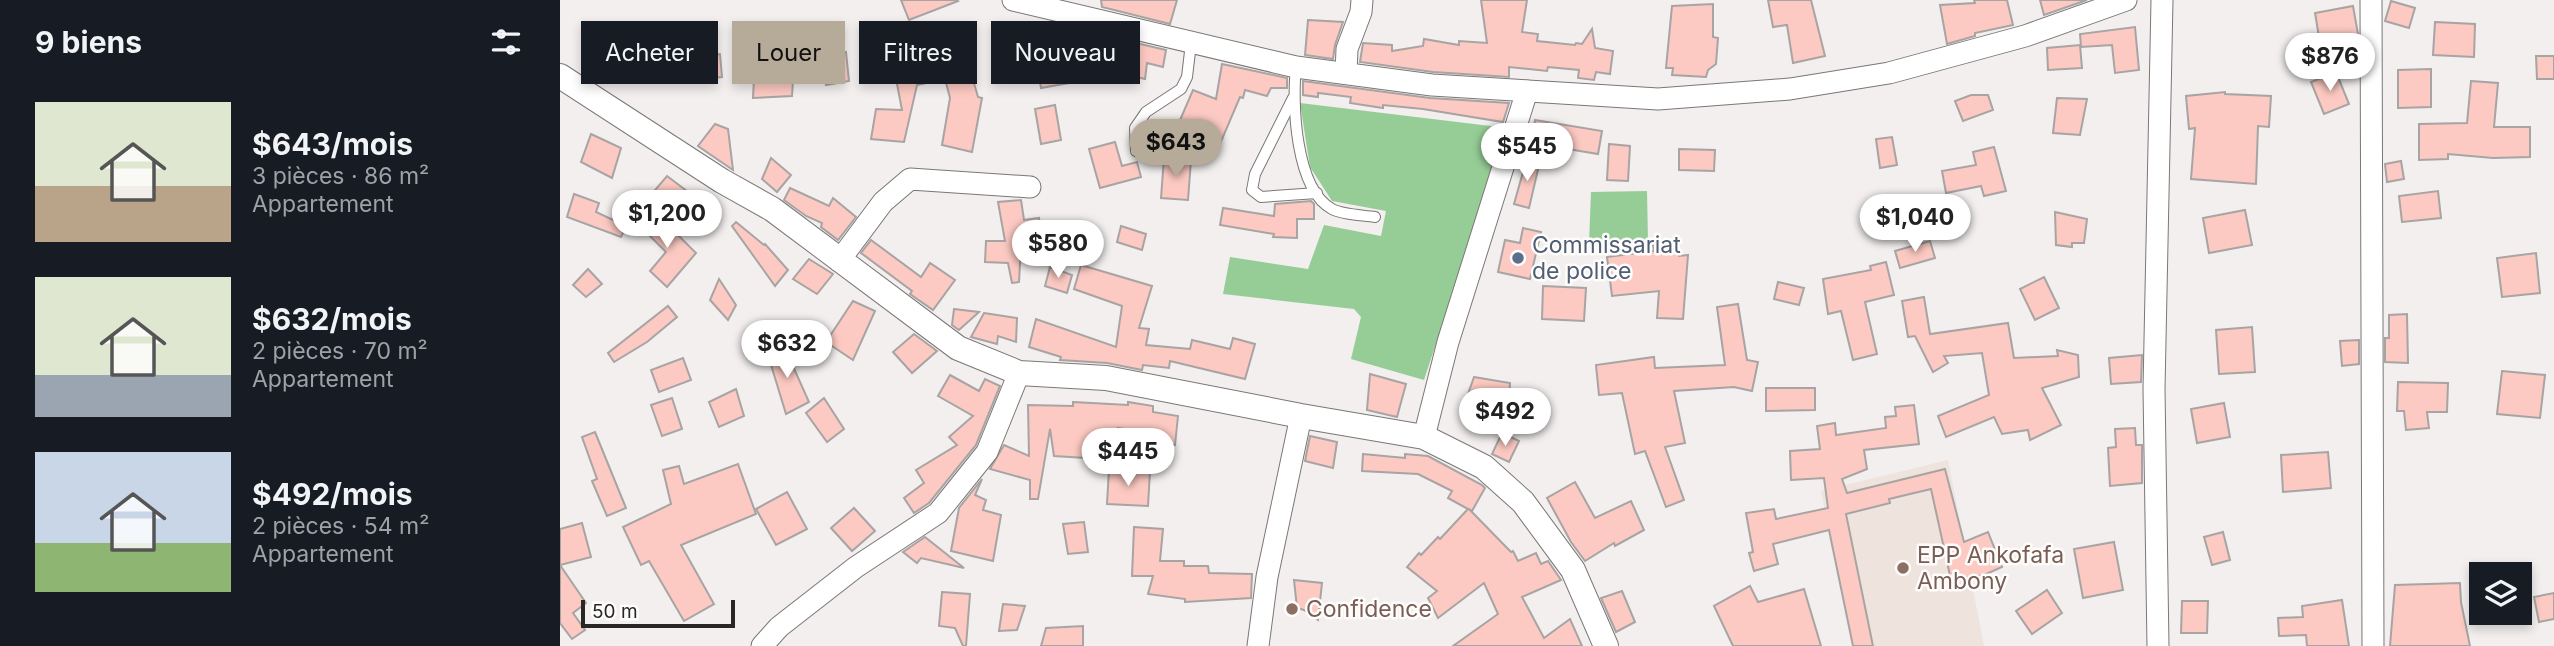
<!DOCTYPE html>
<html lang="fr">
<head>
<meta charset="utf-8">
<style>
  body { margin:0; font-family:Inter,sans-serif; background:#242831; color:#f1f3f6; height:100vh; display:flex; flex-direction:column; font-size:26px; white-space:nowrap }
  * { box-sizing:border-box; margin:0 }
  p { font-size:23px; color:#9ea1a6 }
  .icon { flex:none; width:38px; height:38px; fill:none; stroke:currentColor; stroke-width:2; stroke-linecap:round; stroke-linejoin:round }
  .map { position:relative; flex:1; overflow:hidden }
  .side { display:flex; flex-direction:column; background:#171b24; width:560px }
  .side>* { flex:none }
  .top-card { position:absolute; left:21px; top:21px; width:665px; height:63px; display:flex; gap:14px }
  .buttons { position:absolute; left:1909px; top:562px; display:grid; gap:14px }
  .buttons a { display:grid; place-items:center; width:63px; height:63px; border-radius:0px; background:#171b24; box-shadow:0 4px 10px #0003; font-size:35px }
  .scale { position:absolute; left:21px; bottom:18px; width:154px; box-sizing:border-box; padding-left:7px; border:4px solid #282726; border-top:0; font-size:19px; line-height:24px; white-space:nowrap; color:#282726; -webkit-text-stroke:5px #fffdfc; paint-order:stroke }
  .price { position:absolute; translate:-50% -60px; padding:0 16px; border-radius:24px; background:#fff; color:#222; font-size:23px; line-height:46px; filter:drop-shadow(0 2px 4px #0008) }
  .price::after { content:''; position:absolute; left:50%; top:42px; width:21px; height:16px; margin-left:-10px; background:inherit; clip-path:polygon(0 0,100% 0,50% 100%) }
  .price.on { background:#b6ab98; color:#111 }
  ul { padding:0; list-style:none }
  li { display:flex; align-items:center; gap:21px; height:175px; padding:0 35px }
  li span { display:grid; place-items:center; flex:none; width:196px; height:140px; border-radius:0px; color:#555 }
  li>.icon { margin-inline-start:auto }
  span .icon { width:84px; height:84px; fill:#fffc; stroke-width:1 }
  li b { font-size:30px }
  h2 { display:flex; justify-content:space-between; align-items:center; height:84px; padding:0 35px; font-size:30px }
  .pill { padding:0 24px; border-radius:0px; background:#171b24; box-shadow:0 4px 10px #0003; font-size:24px; line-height:63px }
  .pill.on { background:#b6ab98; color:#111 }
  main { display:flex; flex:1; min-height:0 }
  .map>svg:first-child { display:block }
  .built { fill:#eee3dd }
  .forest { fill:#96cd96 }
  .building { fill:#fccac2; stroke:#a7a4a3; stroke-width:2 }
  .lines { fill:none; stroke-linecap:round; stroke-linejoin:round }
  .service-casing { stroke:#7a7775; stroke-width:12 }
  .minor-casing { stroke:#7a7775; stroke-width:23 }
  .tertiary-casing { stroke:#7a7775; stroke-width:26 }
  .service { stroke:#fff; stroke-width:10 }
  .minor { stroke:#fff; stroke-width:21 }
  .tertiary { stroke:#fff; stroke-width:24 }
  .service-dot { fill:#5c6f8a; stroke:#fffdfc; stroke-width:2.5 }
  .education-dot { fill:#8d6e63; stroke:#fffdfc; stroke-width:2.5 }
  .labels { text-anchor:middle; stroke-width:5; stroke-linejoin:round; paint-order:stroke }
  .service-label { font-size:23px; fill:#4e5e75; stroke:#fffdfc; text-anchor:start }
  .education-label { font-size:23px; fill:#785e54; stroke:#fffdfc; text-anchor:start }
</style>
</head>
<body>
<main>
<section class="side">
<h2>9 biens<svg class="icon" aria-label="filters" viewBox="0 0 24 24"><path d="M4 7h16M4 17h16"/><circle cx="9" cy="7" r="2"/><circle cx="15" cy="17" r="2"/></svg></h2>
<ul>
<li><span style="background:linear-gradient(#dfe7d0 60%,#b9a48a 0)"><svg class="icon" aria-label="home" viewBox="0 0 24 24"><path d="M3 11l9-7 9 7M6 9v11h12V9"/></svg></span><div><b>$643/mois</b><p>3 pièces · 86 m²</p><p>Appartement</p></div></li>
<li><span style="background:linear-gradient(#dfe7d0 70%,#9aa5b1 0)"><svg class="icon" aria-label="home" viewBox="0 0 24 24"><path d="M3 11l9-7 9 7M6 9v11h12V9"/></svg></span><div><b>$632/mois</b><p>2 pièces · 70 m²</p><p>Appartement</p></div></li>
<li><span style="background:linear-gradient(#c9d6e8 65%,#8fb573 0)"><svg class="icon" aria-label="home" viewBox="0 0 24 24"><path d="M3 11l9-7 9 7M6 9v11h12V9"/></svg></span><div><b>$492/mois</b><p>2 pièces · 54 m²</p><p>Appartement</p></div></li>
</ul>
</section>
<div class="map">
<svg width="1994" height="646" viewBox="0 0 1994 646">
  <rect width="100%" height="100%" fill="#f2efee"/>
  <path class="built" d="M1388,460L1424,646H1293L1261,491Z"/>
  <g class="forest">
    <path d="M740,103L947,128L864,380L791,359L801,317L794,309L663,294L670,257L748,269L764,225L821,236L826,211L772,201L750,167Z"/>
    <path d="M1087,191L1088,242L1029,243L1031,192Z"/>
  </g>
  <g class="building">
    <path d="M341,0H397L398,1L349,20Z"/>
    <path d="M541,0H617L610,24L542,7Z"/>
    <path d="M921,0H967L962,32L978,34L977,41L1015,45L1016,43L1022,44L1032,29L1035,48L1053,51L1050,74L1036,72L1034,80L1018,78L1019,70L988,67L987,71L949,67V77L873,72L800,62L803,43L832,45V51L863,46L864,39L899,45V41L927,43Z"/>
    <path d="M1208,0H1251L1265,56L1233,63L1227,25L1213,27Z"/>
    <path d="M1414,0H1447L1453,25L1415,33V36L1387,44L1380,5L1415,3Z"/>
    <path d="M1480,0H1527L1484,15Z"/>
    <path d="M1831,1L1855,8L1849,28L1825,21Z"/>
    <path d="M1153,4V37L1158,38L1156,64L1148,70L1146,77L1112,75L1113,68H1106L1112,6Z"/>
    <path d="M1793,6L1798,34V62L1764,67L1755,13Z"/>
    <path d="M748,20L783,22L775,45L773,59L745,55Z"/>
    <path d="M1875,22L1915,24L1914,57L1873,55Z"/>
    <path d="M1575,27L1579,70L1555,73L1552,45L1521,47L1520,34Z"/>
    <path d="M542,35L606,50L603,67L587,63L585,79L542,69L543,77L481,88L475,51L521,43V38L542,37Z"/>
    <path d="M403,45L418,97L422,98L412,152L382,145L390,98L385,79L357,85L344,142L311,139L316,109L342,110L333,63L377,54Z"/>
    <path d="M1520,45L1522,68L1488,70L1487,48Z"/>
    <path d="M79,50H96L94,82L75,79Z"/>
    <path d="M286,52L289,81L266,85L259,57Z"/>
    <path d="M160,54L162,77L133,80L130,57Z"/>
    <path d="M1976,56H1994V79H1977Z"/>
    <path d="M195,60L234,65L232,96L193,98Z"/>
    <path d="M662,64L727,78V88H711L707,96L685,90L683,98L680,97L657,151L614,134L633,90L656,99Z"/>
    <path d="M1871,69V107L1838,108V70Z"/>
    <path d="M1776,72L1789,104L1764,114L1751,82Z"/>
    <path d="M743,81L870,98L949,103L943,122L863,109L823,105V108L790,103L791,97L758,93V97L743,95Z"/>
    <path d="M1911,81L1938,83L1934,127H1970V157L1933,158L1888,154V159L1859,160V124L1907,123Z"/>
    <path d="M1665,92V94L1711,96L1709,127L1698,126L1696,184L1631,179L1635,128L1629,129L1626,96Z"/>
    <path d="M1411,95H1428L1433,110L1403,121L1395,101Z"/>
    <path d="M1497,98L1527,99L1520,135L1493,133Z"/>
    <path d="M495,105L501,140L481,144L475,109Z"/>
    <path d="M975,120L1042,131L1038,154L972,143Z"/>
    <path d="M155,124L168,129L173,170L138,146Z"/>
    <path d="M31,134L61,148L52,178L21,162Z"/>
    <path d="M1332,137L1337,165L1320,168L1316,139Z"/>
    <path d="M555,142L562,166L577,162L581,177L540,188L529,149Z"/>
    <path d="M1049,144L1070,146L1068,181L1047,180Z"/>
    <path d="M1434,147L1446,191L1424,196L1421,186L1386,193L1382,171L1416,165L1413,152Z"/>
    <path d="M1119,149L1155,150L1154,171L1119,170Z"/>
    <path d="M211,158L231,175L217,192L202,179Z"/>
    <path d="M604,158L631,160L628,200L601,198Z"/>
    <path d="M967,158L980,161L969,208L954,204Z"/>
    <path d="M1841,161L1844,179L1827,182L1825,164Z"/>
    <path d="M107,176L140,201L128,215L90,196Z"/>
    <path d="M230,188L269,206L273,198L296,217L278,240L261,227L262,223L246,216L224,200Z"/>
    <path d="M1878,191L1881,218L1842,222L1839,196Z"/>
    <path d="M14,194L39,203L36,212L66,226L61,237L7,217Z"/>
    <path d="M461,200L464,220L479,218L482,243L461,246L459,282L452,283L448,263L425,262L426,241H445L438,202Z"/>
    <path d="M751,201L754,204V219H737V238L713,237L714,234L660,225L663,208L714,216L715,204Z"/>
    <path d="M1685,210L1692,245L1649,253L1643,218Z"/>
    <path d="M66,212L110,227L136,253L107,287L90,271L106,252Z"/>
    <path d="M1495,212L1527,219L1524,243H1512V247L1496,245Z"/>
    <path d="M176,222L204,245L205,244L228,270L215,286L172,226Z"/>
    <path d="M561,226L586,234L582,250L557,242Z"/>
    <path d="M963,228L981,232L970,279L938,272L945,240L960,243Z"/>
    <path d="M311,240L361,277L370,263L395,280L373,310L350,294L352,291L301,253Z"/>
    <path d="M1116,240L1119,256L1128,255L1123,319L1097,318L1099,291L1052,296L1047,257L1094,251L1093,245Z"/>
    <path d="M1370,241L1375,258L1340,268L1335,251Z"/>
    <path d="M1976,253L1980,293L1942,297L1937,258Z"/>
    <path d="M249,259L273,274L257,294L233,279Z"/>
    <path d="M1326,262L1334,295L1305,302L1317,354L1293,360L1281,311L1268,314L1263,279L1311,270L1310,266Z"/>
    <path d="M521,265L592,286L579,328L589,329L586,345L630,349L632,340L670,349L673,338L695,344L685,379L610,361L609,368L583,365L582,370L547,363L500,360L501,357L469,347L476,319L556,347L562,306L514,289Z"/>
    <path d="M490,267L512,275L507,293L485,286Z"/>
    <path d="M28,269L42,284L26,297L13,285Z"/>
    <path d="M1484,277L1499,308L1475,320L1460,289Z"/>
    <path d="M159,279L176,305L168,320L150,300Z"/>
    <path d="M1218,282L1244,288L1239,305L1214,299Z"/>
    <path d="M983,286L1026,288L1024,321L982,319Z"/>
    <path d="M1364,297L1370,334L1448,323L1454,358L1498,356L1497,350L1518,355L1519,377L1482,388L1501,425L1470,440L1468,430L1442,434L1434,417L1386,437L1378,416L1429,395L1422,353L1384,356L1388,363L1373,372L1355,336L1348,337L1342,301Z"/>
    <path d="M293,301L315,311L293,360L266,342Z"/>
    <path d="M1178,304L1187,360L1198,362L1192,391L1174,387L1114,391L1125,443L1105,447L1124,500L1106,507L1085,451L1075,454L1062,393L1039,395L1036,365L1094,357L1095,368L1165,365L1157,307Z"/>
    <path d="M108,306L117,317L87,342L54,362L48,353Z"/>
    <path d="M394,309L419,312L399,330L392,325Z"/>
    <path d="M424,313L457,318L456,342L438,336L437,344L411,337Z"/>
    <path d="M1847,314L1848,363L1825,362V338H1829V315Z"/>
    <path d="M1692,327L1695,372L1659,374L1656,330Z"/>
    <path d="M354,334L377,351L352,373L333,352Z"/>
    <path d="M1799,340V364L1782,366L1780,341Z"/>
    <path d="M223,344L249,402L226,414L208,355Z"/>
    <path d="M1582,355L1581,382L1551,384L1549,358Z"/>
    <path d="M123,358L131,380L99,392L91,370Z"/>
    <path d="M1942,371L1985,375L1980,418L1937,414Z"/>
    <path d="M810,374L846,384L837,417L807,410Z"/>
    <path d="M390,375L419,391L425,379L440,386L416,445L369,503L354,513L344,498L364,483L356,470L397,445L389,437L413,416L378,396Z"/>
    <path d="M914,377L950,383L949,398L942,416L902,411Z"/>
    <path d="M1838,382L1888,383L1887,412H1867L1869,428L1846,430L1844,411H1837Z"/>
    <path d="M1206,388H1255V410L1206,411Z"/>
    <path d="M176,389L184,416L159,427L149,402Z"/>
    <path d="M112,398L122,429L102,436L91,405Z"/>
    <path d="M264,398L284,429L267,442L246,413Z"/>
    <path d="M513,402L568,405V402L593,406V412L618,416L615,445L594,441L595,434L558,428V460L494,456L490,429L478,499H470V480L430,469L444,445L469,456L468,405L513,406Z"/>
    <path d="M1664,403L1670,437L1637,443L1631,409Z"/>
    <path d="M1354,405L1359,444L1304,450L1307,469L1282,479L1287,493L1385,469L1404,542L1428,532L1442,567L1424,575L1391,580L1371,489L1329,499L1330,503L1286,514L1313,646H1293L1269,530L1213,544L1218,564L1194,571L1189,553L1193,552L1186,513L1214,509L1216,519L1268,508L1264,478L1231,480L1230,451L1260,449L1257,426L1275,423L1276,435L1326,428L1325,417L1336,416L1335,407Z"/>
    <path d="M1575,428L1576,445H1582V483L1550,486L1548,448L1556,447L1555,429Z"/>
    <path d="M35,432L66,508L47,516L32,481L37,479L22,437Z"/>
    <path d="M942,433L959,441L949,462L932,454Z"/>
    <path d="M750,436L777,442L773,468L745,461Z"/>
    <path d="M1768,452L1771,488L1723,492L1721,455Z"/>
    <path d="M803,454L845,458V454L868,456L922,485L925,488L912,511L909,509L951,552L953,551L958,561L976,553L981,564L988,561L1001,580L962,597L984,638L1010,619L1022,646H893L938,614L924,583L878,618L868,598L877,591L847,567L859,553L861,555L878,537L880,539L908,509L888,498L892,491L858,474L802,471Z"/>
    <path d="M178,464L196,514L121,545L154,604L124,621L89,561L81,565L63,527L111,504L103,470L119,466L124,484Z"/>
    <path d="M549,469L590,471L588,506L547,504Z"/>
    <path d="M422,479L415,495L426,500L423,510L441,515L433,561L391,551L399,508Z"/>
    <path d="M1015,482L1035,518L1071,501L1084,530L1055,546L1054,543L1025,561L1011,542L987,498Z"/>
    <path d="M227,492L247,529L216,545L196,509Z"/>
    <path d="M294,508L315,531L292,551L271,528Z"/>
    <path d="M524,522L528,552L508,554L503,524Z"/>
    <path d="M22,523L31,557L0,565L26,603L13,613L25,630L12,639L0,623V529Z"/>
    <path d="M574,527L603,529L600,561H624V566H648L649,573L692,574L691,598L625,602V599L588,594L593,576H572Z"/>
    <path d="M1663,532L1670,560L1652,565L1644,537Z"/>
    <path d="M365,537L404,568L361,558L357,563L343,552Z"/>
    <path d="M1554,542L1563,590L1523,598L1514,549Z"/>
    <path d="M734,580L762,583L758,620L744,610L737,608Z"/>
    <path d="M1900,583L1901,602L1910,646H1830L1835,585Z"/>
    <path d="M1190,586L1198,602L1244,589L1261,646H1173L1154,606Z"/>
    <path d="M1487,590L1502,613L1472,634L1456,611Z"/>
    <path d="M1062,591L1075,622L1056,632L1041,598Z"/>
    <path d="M382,592L410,594L406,646H403L395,628L379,626Z"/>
    <path d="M1994,593V619L1979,622L1974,597Z"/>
    <path d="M1782,600L1789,646H1747L1746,635L1719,636L1718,618L1743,617L1742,606Z"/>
    <path d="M1622,601H1648L1647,633H1621Z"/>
    <path d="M443,604L465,606L457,630L439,631Z"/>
    <path d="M523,626V646H481L486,628Z"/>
  </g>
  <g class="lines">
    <g class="service-casing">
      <g id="service">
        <path d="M736,67C732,102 735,189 772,209C783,215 802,215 815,217"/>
        <path d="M733,98L695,174L692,190L701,197L757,193"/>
        <path d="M576,151L575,128L586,112L621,89L627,77L631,43"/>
      </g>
    </g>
    <g class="minor-casing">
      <g id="minor">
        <path d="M453,0L736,67L872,85L1098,99L1230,89L1329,73L1465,36L1566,0"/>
        <path d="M1811,0L1813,646"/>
        <path d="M786,73L787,49L801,12L802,0"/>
        <path d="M279,261L323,202L350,179L470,187"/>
        <path d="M864,437L888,342L967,91"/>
        <path d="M202,646L219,627L296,567L378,513L427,452L459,373"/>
        <path d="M698,646L707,577L741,416"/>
        <path d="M1598,646L1594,389L1602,0"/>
      </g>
    </g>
    <g class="tertiary-casing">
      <path id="tertiary" d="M0,76L162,181L212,209L398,348L459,373L546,378L741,416L864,437L924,467L963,502L1013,570L1046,646"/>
    </g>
    <use href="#service" class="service"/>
    <use href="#minor" class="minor"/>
    <use href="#tertiary" class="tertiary"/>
  </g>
  <circle class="service-dot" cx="958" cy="258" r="7"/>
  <g class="education-dot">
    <circle cx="1343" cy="568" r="7"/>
    <circle cx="732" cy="609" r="7"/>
  </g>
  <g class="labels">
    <g class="service-label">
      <text x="972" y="253">Commissariat<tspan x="972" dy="26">de police</tspan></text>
    </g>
    <g class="education-label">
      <text x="1357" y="563">EPP Ankofafa<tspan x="1357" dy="26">Ambony</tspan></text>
      <text x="746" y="617">Confidence</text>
    </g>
  </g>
</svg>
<div class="buttons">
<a><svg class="icon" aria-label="layers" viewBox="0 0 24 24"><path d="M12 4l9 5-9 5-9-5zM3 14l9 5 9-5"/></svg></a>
</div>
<div class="scale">50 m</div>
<b class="price" style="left:1770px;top:93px">$876</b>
<b class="price on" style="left:616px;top:179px">$643</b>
<b class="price" style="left:967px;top:183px">$545</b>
<b class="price" style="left:107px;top:250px">$1,200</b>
<b class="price" style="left:1355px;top:254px">$1,040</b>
<b class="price" style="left:498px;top:280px">$580</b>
<b class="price" style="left:227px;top:380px">$632</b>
<b class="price" style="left:945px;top:448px">$492</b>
<b class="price" style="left:568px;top:488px">$445</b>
<div class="top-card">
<a class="pill">Acheter</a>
<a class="pill on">Louer</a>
<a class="pill">Filtres</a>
<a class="pill">Nouveau</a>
</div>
</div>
</main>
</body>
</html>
